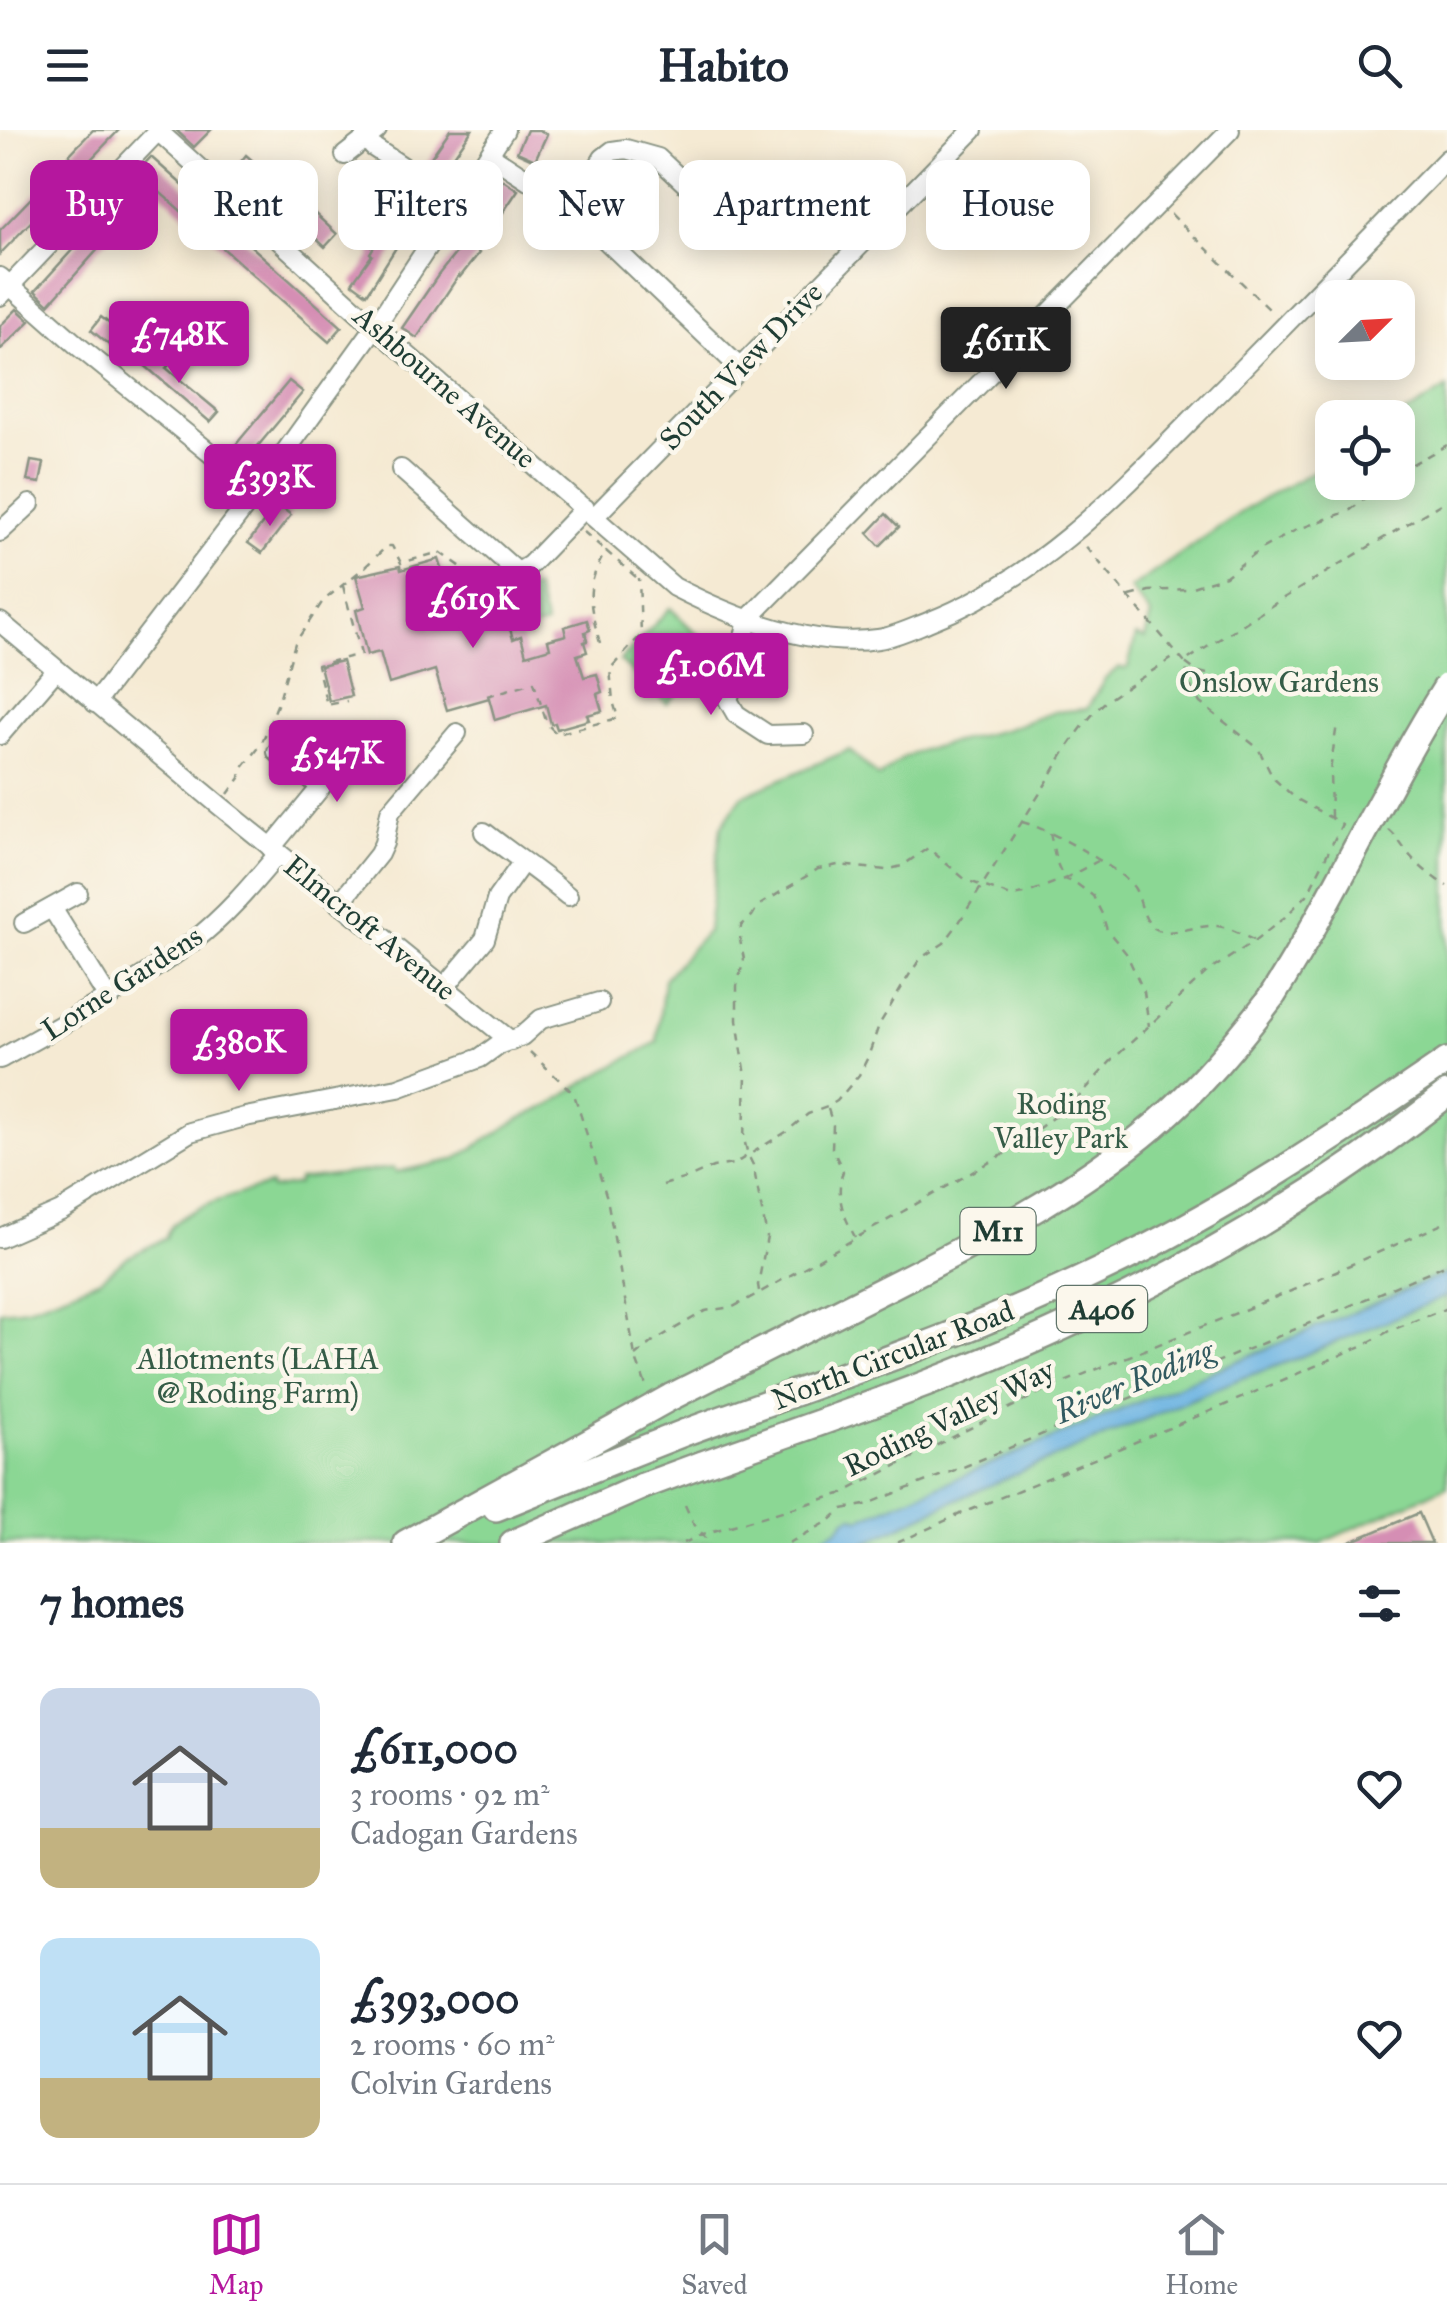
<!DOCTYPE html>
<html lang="en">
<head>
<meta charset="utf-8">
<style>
  body { margin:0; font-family:"IM FELL Great Primer",serif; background:#f2f2f3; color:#1f2937; height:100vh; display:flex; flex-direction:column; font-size:38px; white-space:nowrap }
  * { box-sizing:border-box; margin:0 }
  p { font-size:32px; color:#747a83 }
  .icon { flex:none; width:55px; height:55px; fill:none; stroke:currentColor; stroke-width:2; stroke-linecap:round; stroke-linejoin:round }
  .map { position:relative; height:1413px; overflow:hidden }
  .side { display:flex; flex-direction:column; background:#fff; flex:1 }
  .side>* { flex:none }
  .top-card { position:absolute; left:30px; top:30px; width:1388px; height:90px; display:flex; gap:20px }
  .needle { width:65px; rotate:66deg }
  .fabs { position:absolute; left:1315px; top:150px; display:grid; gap:20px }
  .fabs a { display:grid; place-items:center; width:100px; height:100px; border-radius:20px; background:#fff; box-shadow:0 5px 25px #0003; font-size:50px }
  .price { position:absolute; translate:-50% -85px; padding:0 22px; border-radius:10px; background:#b5179e; color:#fff; font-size:32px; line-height:65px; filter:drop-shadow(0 2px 5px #0008) }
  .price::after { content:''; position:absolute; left:50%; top:60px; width:30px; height:22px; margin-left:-15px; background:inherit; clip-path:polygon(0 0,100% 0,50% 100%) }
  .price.current { background:#222; color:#fff }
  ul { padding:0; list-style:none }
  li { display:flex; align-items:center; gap:30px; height:250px; padding:0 40px }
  li span { display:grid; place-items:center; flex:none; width:280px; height:200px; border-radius:20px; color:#555 }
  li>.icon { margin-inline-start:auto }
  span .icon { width:120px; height:120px; fill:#fffc; stroke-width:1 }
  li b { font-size:42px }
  h2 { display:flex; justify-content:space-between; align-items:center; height:120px; padding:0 40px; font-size:42px }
  .chip { padding:0 35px; border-radius:20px; background:#fff; box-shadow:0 5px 25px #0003; font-size:35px; line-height:90px }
  .chip.current { background:#b5179e; color:#fff }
  header { display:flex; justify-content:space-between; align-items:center; height:130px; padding:0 40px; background:#fff; font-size:45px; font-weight:800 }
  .menu { display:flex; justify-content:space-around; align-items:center; height:140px; border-top:2px solid #e0e1e3; background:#fff; font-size:28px; color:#747a83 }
  .menu a { display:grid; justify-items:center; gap:5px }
  .menu .current { color:#b5179e }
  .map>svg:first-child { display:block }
  .green { fill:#8bd794; stroke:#558a64; stroke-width:2.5 }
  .water { fill:#6bb3e2; stroke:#45788b; stroke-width:2.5 }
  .building { fill:#d58eb4 }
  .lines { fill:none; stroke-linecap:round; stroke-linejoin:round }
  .minor-casing { stroke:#8a9484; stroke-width:22 }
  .highway-casing { stroke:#8a9484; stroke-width:30 }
  .path { stroke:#8a9484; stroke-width:2.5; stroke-dasharray:8 8; stroke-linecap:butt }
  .minor { stroke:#fff; stroke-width:18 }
  .highway { stroke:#fff; stroke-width:25 }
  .highway-bridge-casing { stroke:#8a9484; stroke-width:30; stroke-linecap:butt }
  .highway-bridge { stroke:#fff; stroke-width:25 }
  .labels { text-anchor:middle; stroke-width:9; stroke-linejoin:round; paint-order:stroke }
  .shield { fill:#fbf7ec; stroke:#61756b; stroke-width:2.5 }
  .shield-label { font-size:28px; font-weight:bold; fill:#1f3d34 }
  .street-label { font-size:30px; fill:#1f3d34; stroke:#fbf7ec }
  .park-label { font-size:30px; fill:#355c47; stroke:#fbf7ec }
  .water-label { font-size:32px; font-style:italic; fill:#325a60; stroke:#fbf7ec }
</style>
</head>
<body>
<header><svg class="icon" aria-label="menu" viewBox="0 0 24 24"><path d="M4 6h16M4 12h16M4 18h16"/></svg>Habito<svg class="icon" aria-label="search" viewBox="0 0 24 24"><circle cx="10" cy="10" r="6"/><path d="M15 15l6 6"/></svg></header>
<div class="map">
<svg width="1447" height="1413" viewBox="0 0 1447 1413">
  <rect width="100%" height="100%" fill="#fbf7ec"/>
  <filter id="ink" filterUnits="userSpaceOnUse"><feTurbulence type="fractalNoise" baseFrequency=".01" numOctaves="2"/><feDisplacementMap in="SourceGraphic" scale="20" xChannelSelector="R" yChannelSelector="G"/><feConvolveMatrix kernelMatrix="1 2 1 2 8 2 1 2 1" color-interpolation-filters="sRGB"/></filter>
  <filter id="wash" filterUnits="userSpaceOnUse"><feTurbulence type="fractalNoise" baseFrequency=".0048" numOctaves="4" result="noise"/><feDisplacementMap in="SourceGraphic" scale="40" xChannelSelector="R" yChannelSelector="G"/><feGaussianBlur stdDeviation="2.25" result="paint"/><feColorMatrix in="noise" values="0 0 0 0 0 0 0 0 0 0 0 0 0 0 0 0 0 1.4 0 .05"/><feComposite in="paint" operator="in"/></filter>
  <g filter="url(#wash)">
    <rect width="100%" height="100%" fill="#f5ead3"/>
    <g class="green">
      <path d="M1447,258V1356L1321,1413H0V1181L27,1178L72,1161L100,1149L126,1128L166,1108C170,1079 244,1063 270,1055L271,1059L298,1054V1049L394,1038L396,1042L454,1030L521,988L551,975L580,955L657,912L664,849L708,800L721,697L742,666L849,620L879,647L904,627L922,620L1007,599L1054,582L1087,579L1105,549L1119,537L1124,539L1128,537L1136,506L1145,509L1151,485L1130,459L1247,378L1332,331V352H1398V289Z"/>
      <path d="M535,458L546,495L517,503L506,467Z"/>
      <path d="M670,478L716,522L667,574L620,531Z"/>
    </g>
    <path class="water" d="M1447,1143V1166L1290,1231L1239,1249L953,1371L865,1413H810L838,1399L846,1389L852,1386L860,1389Z"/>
    <g id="blocks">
      <g class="building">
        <path d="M93,0H119L0,124V100L71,27L69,25Z"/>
        <path d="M176,0H211L194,17Z"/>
        <path d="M450,0H472L440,46L425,36Z"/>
        <path d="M527,0H539L547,4L535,30L517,22Z"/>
        <path d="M246,25L271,47L273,45L337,104L325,117L257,53L254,56L235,39Z"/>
        <path d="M151,27L342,197L329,212L137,42Z"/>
        <path d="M503,50L518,60L477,121L479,123L460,147L459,145L417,208L402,198L439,144L472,103L469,101Z"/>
        <path d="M412,58L426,67L398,106L402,108L367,164L352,153L372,125L370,123L389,92L388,91Z"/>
        <path d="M104,85L117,98L49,174L35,161Z"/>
        <path d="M17,179L30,191L0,220V196Z"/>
        <path d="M101,187L143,220L132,234L91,200Z"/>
        <path d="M152,221L169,235L166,238L219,282L210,292L142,233Z"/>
        <path d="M289,251L303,262L247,329L233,318Z"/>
        <path d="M31,331L44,333L40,353L27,351Z"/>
        <path d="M277,374L291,385L262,423L248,413Z"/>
        <path d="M886,384L899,397L880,416L868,403Z"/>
        <path d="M439,429L448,458L421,466L430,498L461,489L462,494L505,482L513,509L521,506L526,525L550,518L548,510L566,505L564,497L587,490L590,500L585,502L587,511L584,512L587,522L577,525L584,547L597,544L602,562L597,564L602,581L587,585L589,590L557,599L555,593L551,594L546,575L495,590L489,568L447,580L435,540L389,554L380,522L367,525L356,480L365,477L356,446L400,436L401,440Z"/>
        <path d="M342,531L351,566L329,571L320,536Z"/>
        <path d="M1419,1383L1432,1413H1348Z"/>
      </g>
    </g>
  </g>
  <g filter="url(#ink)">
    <use href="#blocks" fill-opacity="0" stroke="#8a9484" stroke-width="2.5"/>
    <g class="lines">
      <g class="minor-casing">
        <g id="minor">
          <path d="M158,1L375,197L674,457C733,487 811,519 878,509C894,507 913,498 928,492C1050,445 1138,342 1229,252C1302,178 1374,103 1447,29"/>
          <path d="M373,17L458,73"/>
          <path d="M345,25L377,0"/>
          <path d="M490,25L573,79L739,237"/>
          <path d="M573,79L603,28L612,21L626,19L658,28L690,58"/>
          <path d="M0,147L78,216L257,361"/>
          <path d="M0,166L159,0"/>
          <path d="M401,339L514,439L520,441L530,435L585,378"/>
          <path d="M595,386L973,0"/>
          <path d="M0,402L30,374"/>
          <path d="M748,489L1230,0"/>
          <path d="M748,489L736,544L728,570L736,584L768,605L804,604"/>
          <path d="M0,492L219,675L511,911"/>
          <path d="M95,573L257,361L375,197L505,0"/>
          <path d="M0,605L56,540"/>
          <path d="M484,702C512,724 541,743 568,766"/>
          <path d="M271,718L321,657L277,622L290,606"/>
          <path d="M339,774L379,724L384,713L390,682L457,603"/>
          <path d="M52,778L108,868"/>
          <path d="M24,793L78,763"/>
          <path d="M444,858L485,809L497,768L522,733"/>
          <path d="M0,929C65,893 131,857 192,812C224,788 252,755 278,724"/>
          <path d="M0,1108L61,1081L190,1002L245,987L398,958L480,928L498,915L522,906L541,889L599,872"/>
        </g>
      </g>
      <g class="highway-casing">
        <g id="highway">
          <path d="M671,1267C744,1230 817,1194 889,1157C982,1110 1075,1063 1155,995C1200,957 1238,911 1273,865"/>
          <path d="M686,1302C826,1251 969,1204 1103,1139C1222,1083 1339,1005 1447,931"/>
          <path d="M700,1335C829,1289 960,1246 1084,1187C1213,1127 1336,1052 1447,964"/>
          <path d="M496,1378L630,1324"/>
          <path d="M406,1413L619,1296"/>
          <path d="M513,1413L643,1356"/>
        </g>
      </g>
      <g class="path">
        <path d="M1171,84L1273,183"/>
        <path d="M1398,342L1447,315"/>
        <path d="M584,402L606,421"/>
        <path d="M343,456L361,524L317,535L327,575L347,571"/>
        <path d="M1130,466L1149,461L1186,459L1226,446L1261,419L1296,400L1349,381L1386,352"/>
        <path d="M468,479L507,452"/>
        <path d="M431,483L477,479L492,473L521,456"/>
        <path d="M600,513C589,474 584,457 606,421L637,448"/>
        <path d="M1207,544L1196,541L1184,532L1282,469L1447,370"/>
        <path d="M487,566L534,552L547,594L557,604L618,588L613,571L610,539L641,505L639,448"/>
        <path d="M228,664L240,648L241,640L261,615L279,570L295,513L323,471L365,437L387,416H392L401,433L440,422L494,460"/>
        <path d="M1331,687L1330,641L1337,594"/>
        <path d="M1022,692C1045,697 1124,740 1135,759C1142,771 1142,792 1156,799C1170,807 1199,794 1217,796C1230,797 1242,805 1253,810"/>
        <path d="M1389,700C1397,707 1400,713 1406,721C1416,734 1433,748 1447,756"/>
        <path d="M1050,703L1056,731L1064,749L1098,731"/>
        <path d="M530,922L574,964L607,1068L635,1226L647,1258"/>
        <path d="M828,979L833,995L832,1018L843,1041C835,1066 843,1084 855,1107"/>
        <path d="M663,1055L693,1046L713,1037L734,1034L786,1002L808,984L827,977L837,971L859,945L868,927L879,895L911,842L921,828L944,813L958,794L1047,652C1061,627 1086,586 1109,569C1131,554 1154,540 1176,526"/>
        <path d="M759,1161L758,1155L767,1107L753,1035L748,1025L744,1009L746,946L737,890V856L744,829L740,810L741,796L752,786L758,776L818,739L838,735L886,740L902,736L928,718L966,750L1011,766L1025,764L1064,749L1077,754L1093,766L1102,784L1107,800L1126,823L1144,862L1149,896"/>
        <path d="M635,1226L652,1212L705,1181L733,1177L759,1163L1006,1023L1077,969L1110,932L1207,842L1255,811L1285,787L1307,765L1342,694L1295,668L1273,648L1258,618L1200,573L1192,560L1184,532L1083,413"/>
        <path d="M685,1375L693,1393L710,1413"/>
        <path d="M684,1413L703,1404L841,1364L1045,1260L1291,1161L1447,1092"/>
        <path d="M789,1413L829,1391L843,1379L865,1375L968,1335L1263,1213L1447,1134"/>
        <path d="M897,1413L958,1385L1225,1275L1364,1215L1389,1201L1447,1178"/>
      </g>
      <use href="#minor" class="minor"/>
      <use href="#highway" class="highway"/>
      <g class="highway-bridge-casing">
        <g id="highway-bridge">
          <path d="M1273,865C1336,765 1384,656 1447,556"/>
          <path d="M619,1296L671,1267"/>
          <path d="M630,1324L686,1302"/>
          <path d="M643,1356L700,1335"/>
        </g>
      </g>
      <use href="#highway-bridge" class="highway-bridge"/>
    </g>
  </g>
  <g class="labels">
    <g class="shield">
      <rect x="960.5" y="1078" width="75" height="46" rx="8"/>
      <rect x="1057" y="1156" width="90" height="46" rx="8"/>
    </g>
    <g class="shield-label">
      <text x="998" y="1111">M11</text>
      <text x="1102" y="1189">A406</text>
    </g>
    <g class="street-label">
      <text transform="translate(741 236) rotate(-46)" y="10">South View Drive</text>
      <text transform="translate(445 257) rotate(41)" y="10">Ashbourne Avenue</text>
      <text transform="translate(370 798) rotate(39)" y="10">Elmcroft Avenue</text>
      <text transform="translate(122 853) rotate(-33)" y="10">Lorne Gardens</text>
      <text transform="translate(893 1225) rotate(-21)" y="10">North Circular Road</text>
      <text transform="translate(949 1288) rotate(-26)" y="10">Roding Valley Way</text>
    </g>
    <g class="park-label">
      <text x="1279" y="562">Onslow Gardens</text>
      <text x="1061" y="984">Roding<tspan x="1061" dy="34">Valley Park</tspan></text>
      <text x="258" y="1239">Allotments (LAHA<tspan x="258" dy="34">@ Roding Farm)</tspan></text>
    </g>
    <g class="water-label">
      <text transform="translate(1134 1251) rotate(-23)" y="11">River Roding</text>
    </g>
  </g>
</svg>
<div class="fabs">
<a><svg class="needle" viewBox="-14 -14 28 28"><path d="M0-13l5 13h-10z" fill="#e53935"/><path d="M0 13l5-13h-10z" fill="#747a83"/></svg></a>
<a><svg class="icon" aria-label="locate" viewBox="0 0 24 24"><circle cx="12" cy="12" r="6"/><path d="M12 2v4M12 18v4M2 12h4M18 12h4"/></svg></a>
</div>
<b class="price" style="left:179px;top:256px">£748K</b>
<b class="price current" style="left:1006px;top:262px">£611K</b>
<b class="price" style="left:270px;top:399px">£393K</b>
<b class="price" style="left:473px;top:521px">£619K</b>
<b class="price" style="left:711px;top:588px">£1.06M</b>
<b class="price" style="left:337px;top:675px">£547K</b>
<b class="price" style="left:239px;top:964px">£380K</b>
<div class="top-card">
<a class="chip current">Buy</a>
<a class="chip">Rent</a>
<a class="chip">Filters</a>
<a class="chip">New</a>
<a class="chip">Apartment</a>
<a class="chip">House</a>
</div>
</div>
<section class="side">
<h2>7 homes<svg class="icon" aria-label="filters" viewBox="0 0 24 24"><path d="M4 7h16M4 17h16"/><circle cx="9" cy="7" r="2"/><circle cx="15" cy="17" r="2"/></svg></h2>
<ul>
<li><span style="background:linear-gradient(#c9d6e8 70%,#c2b280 0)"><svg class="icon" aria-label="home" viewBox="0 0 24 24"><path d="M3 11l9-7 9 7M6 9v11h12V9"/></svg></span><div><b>£611,000</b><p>3 rooms · 92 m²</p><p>Cadogan Gardens</p></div><svg class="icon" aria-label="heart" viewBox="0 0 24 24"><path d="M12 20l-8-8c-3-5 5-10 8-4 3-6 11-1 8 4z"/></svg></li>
<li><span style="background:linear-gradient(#bfe0f5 70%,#c2b280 0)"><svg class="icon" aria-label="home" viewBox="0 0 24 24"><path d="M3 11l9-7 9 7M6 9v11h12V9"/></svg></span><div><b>£393,000</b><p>2 rooms · 60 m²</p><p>Colvin Gardens</p></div><svg class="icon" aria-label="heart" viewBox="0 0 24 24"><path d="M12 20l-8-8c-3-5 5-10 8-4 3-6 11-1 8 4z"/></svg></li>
</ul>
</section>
<nav class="menu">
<a class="current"><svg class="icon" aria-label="map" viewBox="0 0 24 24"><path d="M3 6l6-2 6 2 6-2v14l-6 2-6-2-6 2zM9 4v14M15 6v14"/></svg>Map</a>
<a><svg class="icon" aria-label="saved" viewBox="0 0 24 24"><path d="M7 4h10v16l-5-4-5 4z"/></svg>Saved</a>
<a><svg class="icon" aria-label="home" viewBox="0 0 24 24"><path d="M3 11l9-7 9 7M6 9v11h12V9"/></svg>Home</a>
</nav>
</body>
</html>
